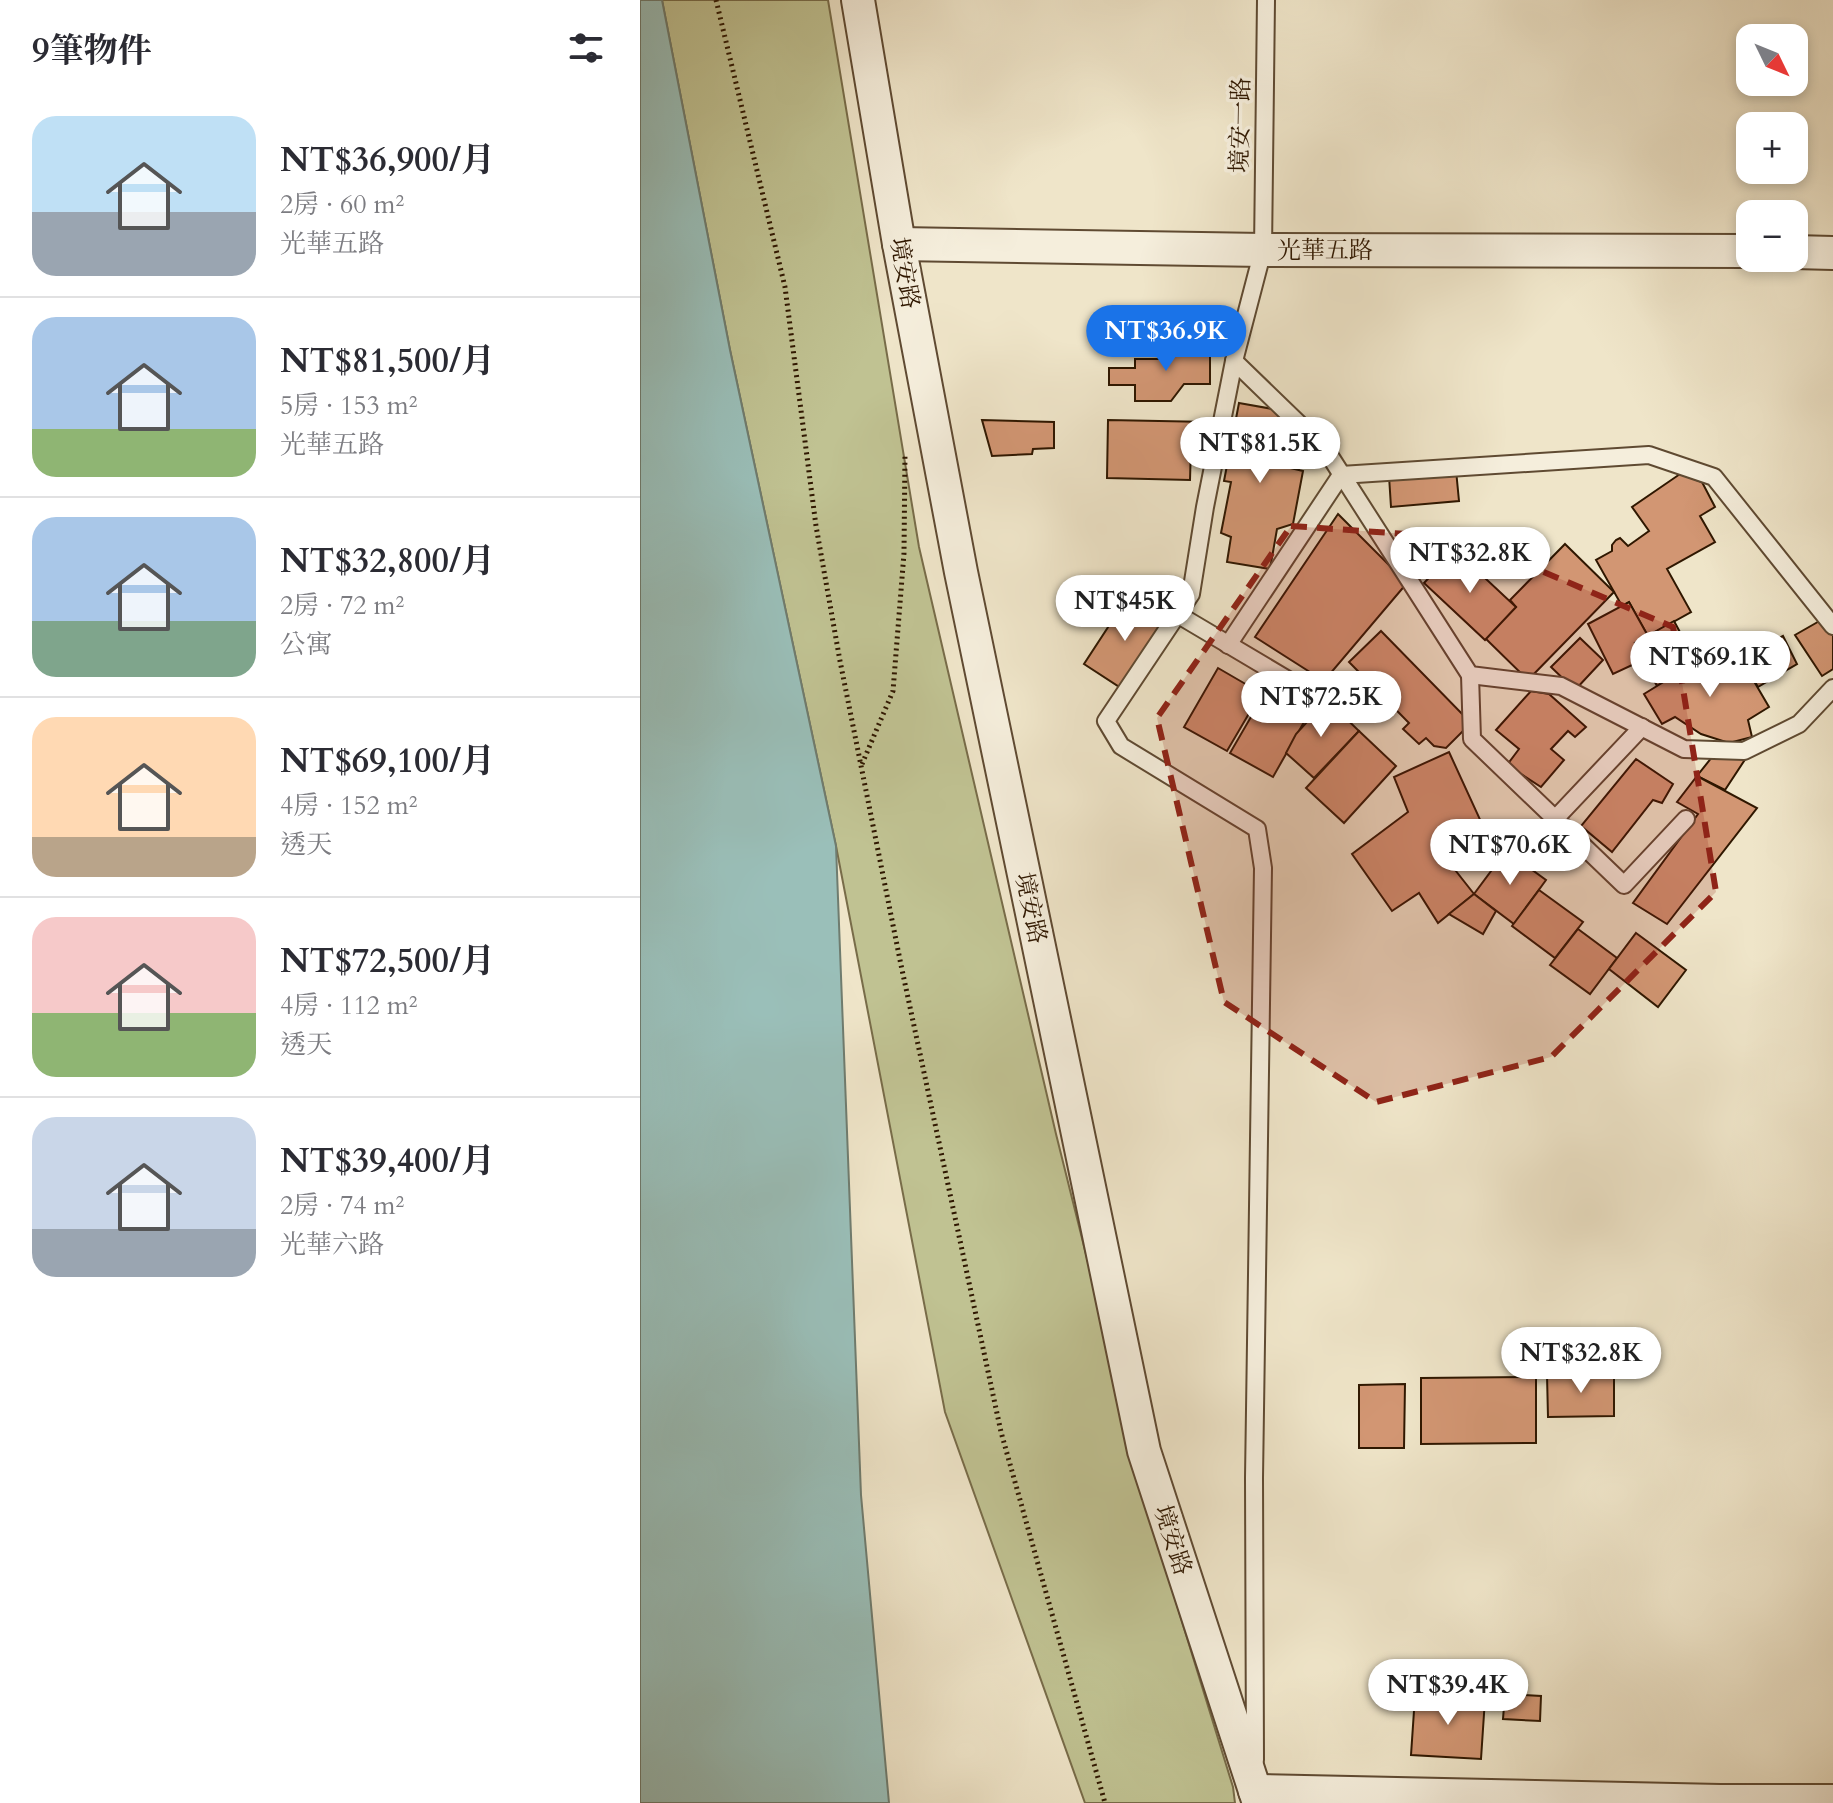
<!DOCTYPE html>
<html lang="zh-TW">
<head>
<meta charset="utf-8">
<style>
  body { margin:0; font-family:Cardo,"Noto Serif TC",serif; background:#f2f2f3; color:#2b2b33; height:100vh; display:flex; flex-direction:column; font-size:30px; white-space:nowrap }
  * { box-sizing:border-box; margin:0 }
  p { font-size:26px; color:#7c7c81 }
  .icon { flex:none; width:44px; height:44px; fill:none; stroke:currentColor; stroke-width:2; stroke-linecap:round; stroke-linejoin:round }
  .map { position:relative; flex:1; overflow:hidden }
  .side { display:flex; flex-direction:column; background:#fff; width:640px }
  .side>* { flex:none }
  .needle { width:52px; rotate:133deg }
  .tools { position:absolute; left:1096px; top:24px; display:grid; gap:16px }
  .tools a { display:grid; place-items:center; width:72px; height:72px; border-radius:16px; background:#fff; box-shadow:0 4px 12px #0003; font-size:40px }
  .price { position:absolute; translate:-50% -68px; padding:0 18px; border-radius:28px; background:#fff; color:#222; font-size:26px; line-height:52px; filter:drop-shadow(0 2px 4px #0008) }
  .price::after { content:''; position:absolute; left:50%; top:48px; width:24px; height:18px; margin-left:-12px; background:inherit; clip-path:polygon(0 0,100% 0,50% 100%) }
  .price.current { background:#1a73e8; color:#fff }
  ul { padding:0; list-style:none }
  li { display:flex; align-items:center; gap:24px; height:200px; padding:0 32px }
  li+li { border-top:2px solid #e1e1e2 }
  li span { display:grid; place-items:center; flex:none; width:224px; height:160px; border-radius:24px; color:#555 }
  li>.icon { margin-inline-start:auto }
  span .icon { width:96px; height:96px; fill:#fffc; stroke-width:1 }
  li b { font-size:34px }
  h2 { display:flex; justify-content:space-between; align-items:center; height:96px; padding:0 32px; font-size:34px }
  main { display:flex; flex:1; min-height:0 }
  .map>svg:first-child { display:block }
  .green { fill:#c0c292; stroke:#786c49; stroke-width:2 }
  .water { fill:#9abfb9; stroke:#6f7c6f; stroke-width:2 }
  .building { fill:#d29673; stroke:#2f1700; stroke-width:2 }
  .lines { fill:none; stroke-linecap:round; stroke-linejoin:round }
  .service-casing { stroke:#5f4a32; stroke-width:20 }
  .minor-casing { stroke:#5f4a32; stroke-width:36 }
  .path { stroke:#2f1700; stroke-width:5; stroke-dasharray:2 4; stroke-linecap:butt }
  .service { stroke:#f5eedc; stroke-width:16 }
  .minor { stroke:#f5eedc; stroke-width:32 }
  .marked { fill:#8f2418; fill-opacity:0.2; stroke:#8f2418; stroke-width:6; stroke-dasharray:16 10; stroke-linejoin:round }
  .labels { text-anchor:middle; stroke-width:7; stroke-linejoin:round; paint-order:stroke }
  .street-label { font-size:24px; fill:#2f1700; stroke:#f5eedc }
</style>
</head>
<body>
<main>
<section class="side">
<h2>9筆物件<svg class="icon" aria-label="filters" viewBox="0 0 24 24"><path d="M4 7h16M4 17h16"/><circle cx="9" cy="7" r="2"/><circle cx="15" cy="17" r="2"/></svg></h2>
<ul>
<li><span style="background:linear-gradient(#bfe0f5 60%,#9aa5b1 0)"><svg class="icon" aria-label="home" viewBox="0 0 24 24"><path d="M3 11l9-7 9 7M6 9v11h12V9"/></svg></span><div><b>NT$36,900/月</b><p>2房 · 60 m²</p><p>光華五路</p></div></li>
<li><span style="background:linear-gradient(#a9c7e8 70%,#8fb573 0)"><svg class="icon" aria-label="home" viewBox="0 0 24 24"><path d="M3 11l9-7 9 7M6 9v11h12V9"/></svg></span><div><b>NT$81,500/月</b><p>5房 · 153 m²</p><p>光華五路</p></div></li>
<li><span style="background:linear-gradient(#a9c7e8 65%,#7fa58c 0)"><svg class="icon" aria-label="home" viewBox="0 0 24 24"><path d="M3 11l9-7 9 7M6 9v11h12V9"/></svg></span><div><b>NT$32,800/月</b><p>2房 · 72 m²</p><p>公寓</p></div></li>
<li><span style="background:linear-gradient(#ffd9b3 75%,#b9a48a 0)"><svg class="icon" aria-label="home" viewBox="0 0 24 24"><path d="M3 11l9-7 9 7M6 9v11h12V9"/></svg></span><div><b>NT$69,100/月</b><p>4房 · 152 m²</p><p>透天</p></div></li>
<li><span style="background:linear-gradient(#f6c9c9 60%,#8fb573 0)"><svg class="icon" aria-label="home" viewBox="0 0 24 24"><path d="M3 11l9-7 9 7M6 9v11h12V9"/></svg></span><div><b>NT$72,500/月</b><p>4房 · 112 m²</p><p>透天</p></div></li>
<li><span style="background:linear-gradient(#c9d6e8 70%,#9aa5b1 0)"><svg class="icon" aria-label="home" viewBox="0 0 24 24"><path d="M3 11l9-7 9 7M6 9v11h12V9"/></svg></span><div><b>NT$39,400/月</b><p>2房 · 74 m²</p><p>光華六路</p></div></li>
</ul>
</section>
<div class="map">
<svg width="1193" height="1803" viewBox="0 0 1193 1803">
  <rect width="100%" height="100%" fill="#efe5c9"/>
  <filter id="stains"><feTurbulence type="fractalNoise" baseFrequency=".0025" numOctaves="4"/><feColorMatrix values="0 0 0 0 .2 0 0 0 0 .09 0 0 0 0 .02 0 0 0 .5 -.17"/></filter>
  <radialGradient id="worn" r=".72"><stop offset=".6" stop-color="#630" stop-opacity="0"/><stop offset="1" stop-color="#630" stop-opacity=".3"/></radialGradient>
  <path class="green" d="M22,0H188L279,547L416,1134L519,1547L593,1787L595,1803H445L305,1412L196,846L90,350Z"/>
  <path class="water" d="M0,0H22L90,350L196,846L221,1495L249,1803H0Z"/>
  <g class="building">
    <path d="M528,345H570V384H544L531,401H495V385H469V368H495V359H528Z"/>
    <path d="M599,403L644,411L640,433L665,437L659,468L650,466V468L663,471L653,524L637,529L630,569L587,562L591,537L581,533L591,482L584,481Z"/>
    <path d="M342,420L414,422V448L393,449L392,454L352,456Z"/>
    <path d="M468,420L570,422V447L551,446L550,480L467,478Z"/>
    <path d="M816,470L819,501L751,507L749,476Z"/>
    <path d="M1040,474L1062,482L1075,507L1060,516L1075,542L1027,569L1051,612L1008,636L989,602L982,606L956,560L972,551V545L976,540L980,538L988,546L1009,531L992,507Z"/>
    <path d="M698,514L767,583L684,681L615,637Z"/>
    <path d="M925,544L974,592L888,680L845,638L876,607L870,600Z"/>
    <path d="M815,550L876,607L845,640L784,583Z"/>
    <path d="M499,600L527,619L481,688L444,664L476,615Z"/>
    <path d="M989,602L1008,636L995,643L1003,660L973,674L948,624Z"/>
    <path d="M1183,619L1193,635V669L1182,676L1155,635Z"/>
    <path d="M1034,621L1056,662L1017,686L995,643Z"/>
    <path d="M741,631L831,723L806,748L794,746L786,738L779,744L763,729L769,723L709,662Z"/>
    <path d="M1079,636L1092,659L1082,665L1074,651L1063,658L1058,648Z"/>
    <path d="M1143,636L1157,664L1118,687L1101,659Z"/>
    <path d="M940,638L963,660L935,690L911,667Z"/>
    <path d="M1074,651L1084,669L1101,659L1129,707L1108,720L1112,737L1089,743L1061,734L1035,717L1022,724L1004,694Z"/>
    <path d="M578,668L621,693L587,751L544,727Z"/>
    <path d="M626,691L668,715L633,777L590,753Z"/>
    <path d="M891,691L909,694L946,727L935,737L928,731L911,749L924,760L901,787L867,765L879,749L856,730Z"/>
    <path d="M687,700L719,731L674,778L646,753L656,734Z"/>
    <path d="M719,731L756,766L704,823L666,788Z"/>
    <path d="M809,752L843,826L801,852L834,894L798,923L779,893L752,911L712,854L768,812L754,777Z"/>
    <path d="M1076,752L1108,755L1085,790L1057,776Z"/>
    <path d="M996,759L1033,784L1022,803L1013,800L972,852L941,826Z"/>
    <path d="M1057,776L1117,808L1027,924L993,903L1058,814L1037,802Z"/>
    <path d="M866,851L906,880L874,924L834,894Z"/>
    <path d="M899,890L943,922L915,958L872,926Z"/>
    <path d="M834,894L856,911L843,934L809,914Z"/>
    <path d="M938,929L977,958L950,994L910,965Z"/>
    <path d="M996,933L1046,970L1018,1007L969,969Z"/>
    <path d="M974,1374V1416L908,1417L907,1375Z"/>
    <path d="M896,1377V1443L781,1444V1378Z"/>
    <path d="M765,1384L764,1448H719V1385Z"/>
    <path d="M865,1694L901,1696L900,1721L863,1719Z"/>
    <path d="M775,1696L845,1699L841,1759L771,1755Z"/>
  </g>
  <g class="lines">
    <g class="service-casing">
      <g id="service">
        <path d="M594,361L686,450L830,675L921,686L1044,749L1104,751L1159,724L1193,688"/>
        <path d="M701,475L1009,455L1074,477L1193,626"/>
        <path d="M537,614L670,693"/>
        <path d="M588,645L701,475"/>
        <path d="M830,675L832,739L984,885L1046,819"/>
        <path d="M915,819L1002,727"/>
        <path d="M615,1760L614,1478L623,868L617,829L481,746L466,721L551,594L565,507L594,361L623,250L626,0"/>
      </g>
    </g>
    <g class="minor-casing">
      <g id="minor">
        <path d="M218,0L259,244L321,572L504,1451L619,1803"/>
        <path d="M259,244L623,250L1110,251"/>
        <path d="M1154,252L1193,253"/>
        <path d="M615,1791L1080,1801H1193"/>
      </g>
    </g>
    <g class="path">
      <path d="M76,0L145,287L176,526L200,661L261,965L361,1432L465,1803"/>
      <path d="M222,764L253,691L264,553L265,453"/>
    </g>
    <use href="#service" class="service"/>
    <use href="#minor" class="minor"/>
  </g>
  <path class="marked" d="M651,526L824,538L1033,627L1076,892L911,1057L736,1102L584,1002L517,718Z"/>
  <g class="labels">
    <g class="street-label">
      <text transform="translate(600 125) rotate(-89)" y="8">境安一路</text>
      <text x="685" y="258">光華五路</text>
      <text transform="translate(265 273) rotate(80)" y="8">境安路</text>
      <text transform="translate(391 908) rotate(78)" y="8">境安路</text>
      <text transform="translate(533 1540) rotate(72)" y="8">境安路</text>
    </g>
  </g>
  <rect width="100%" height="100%" filter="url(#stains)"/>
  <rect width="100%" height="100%" fill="url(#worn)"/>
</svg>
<div class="tools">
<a><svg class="needle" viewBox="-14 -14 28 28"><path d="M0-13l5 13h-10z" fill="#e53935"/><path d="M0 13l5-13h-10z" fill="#7c7c81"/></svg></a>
<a>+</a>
<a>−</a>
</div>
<b class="price current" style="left:526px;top:373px">NT$36.9K</b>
<b class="price" style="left:620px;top:485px">NT$81.5K</b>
<b class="price" style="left:830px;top:595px">NT$32.8K</b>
<b class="price" style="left:485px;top:643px">NT$45K</b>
<b class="price" style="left:1070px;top:699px">NT$69.1K</b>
<b class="price" style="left:681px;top:739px">NT$72.5K</b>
<b class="price" style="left:870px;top:887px">NT$70.6K</b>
<b class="price" style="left:941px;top:1395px">NT$32.8K</b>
<b class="price" style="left:808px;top:1727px">NT$39.4K</b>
</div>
</main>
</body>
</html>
